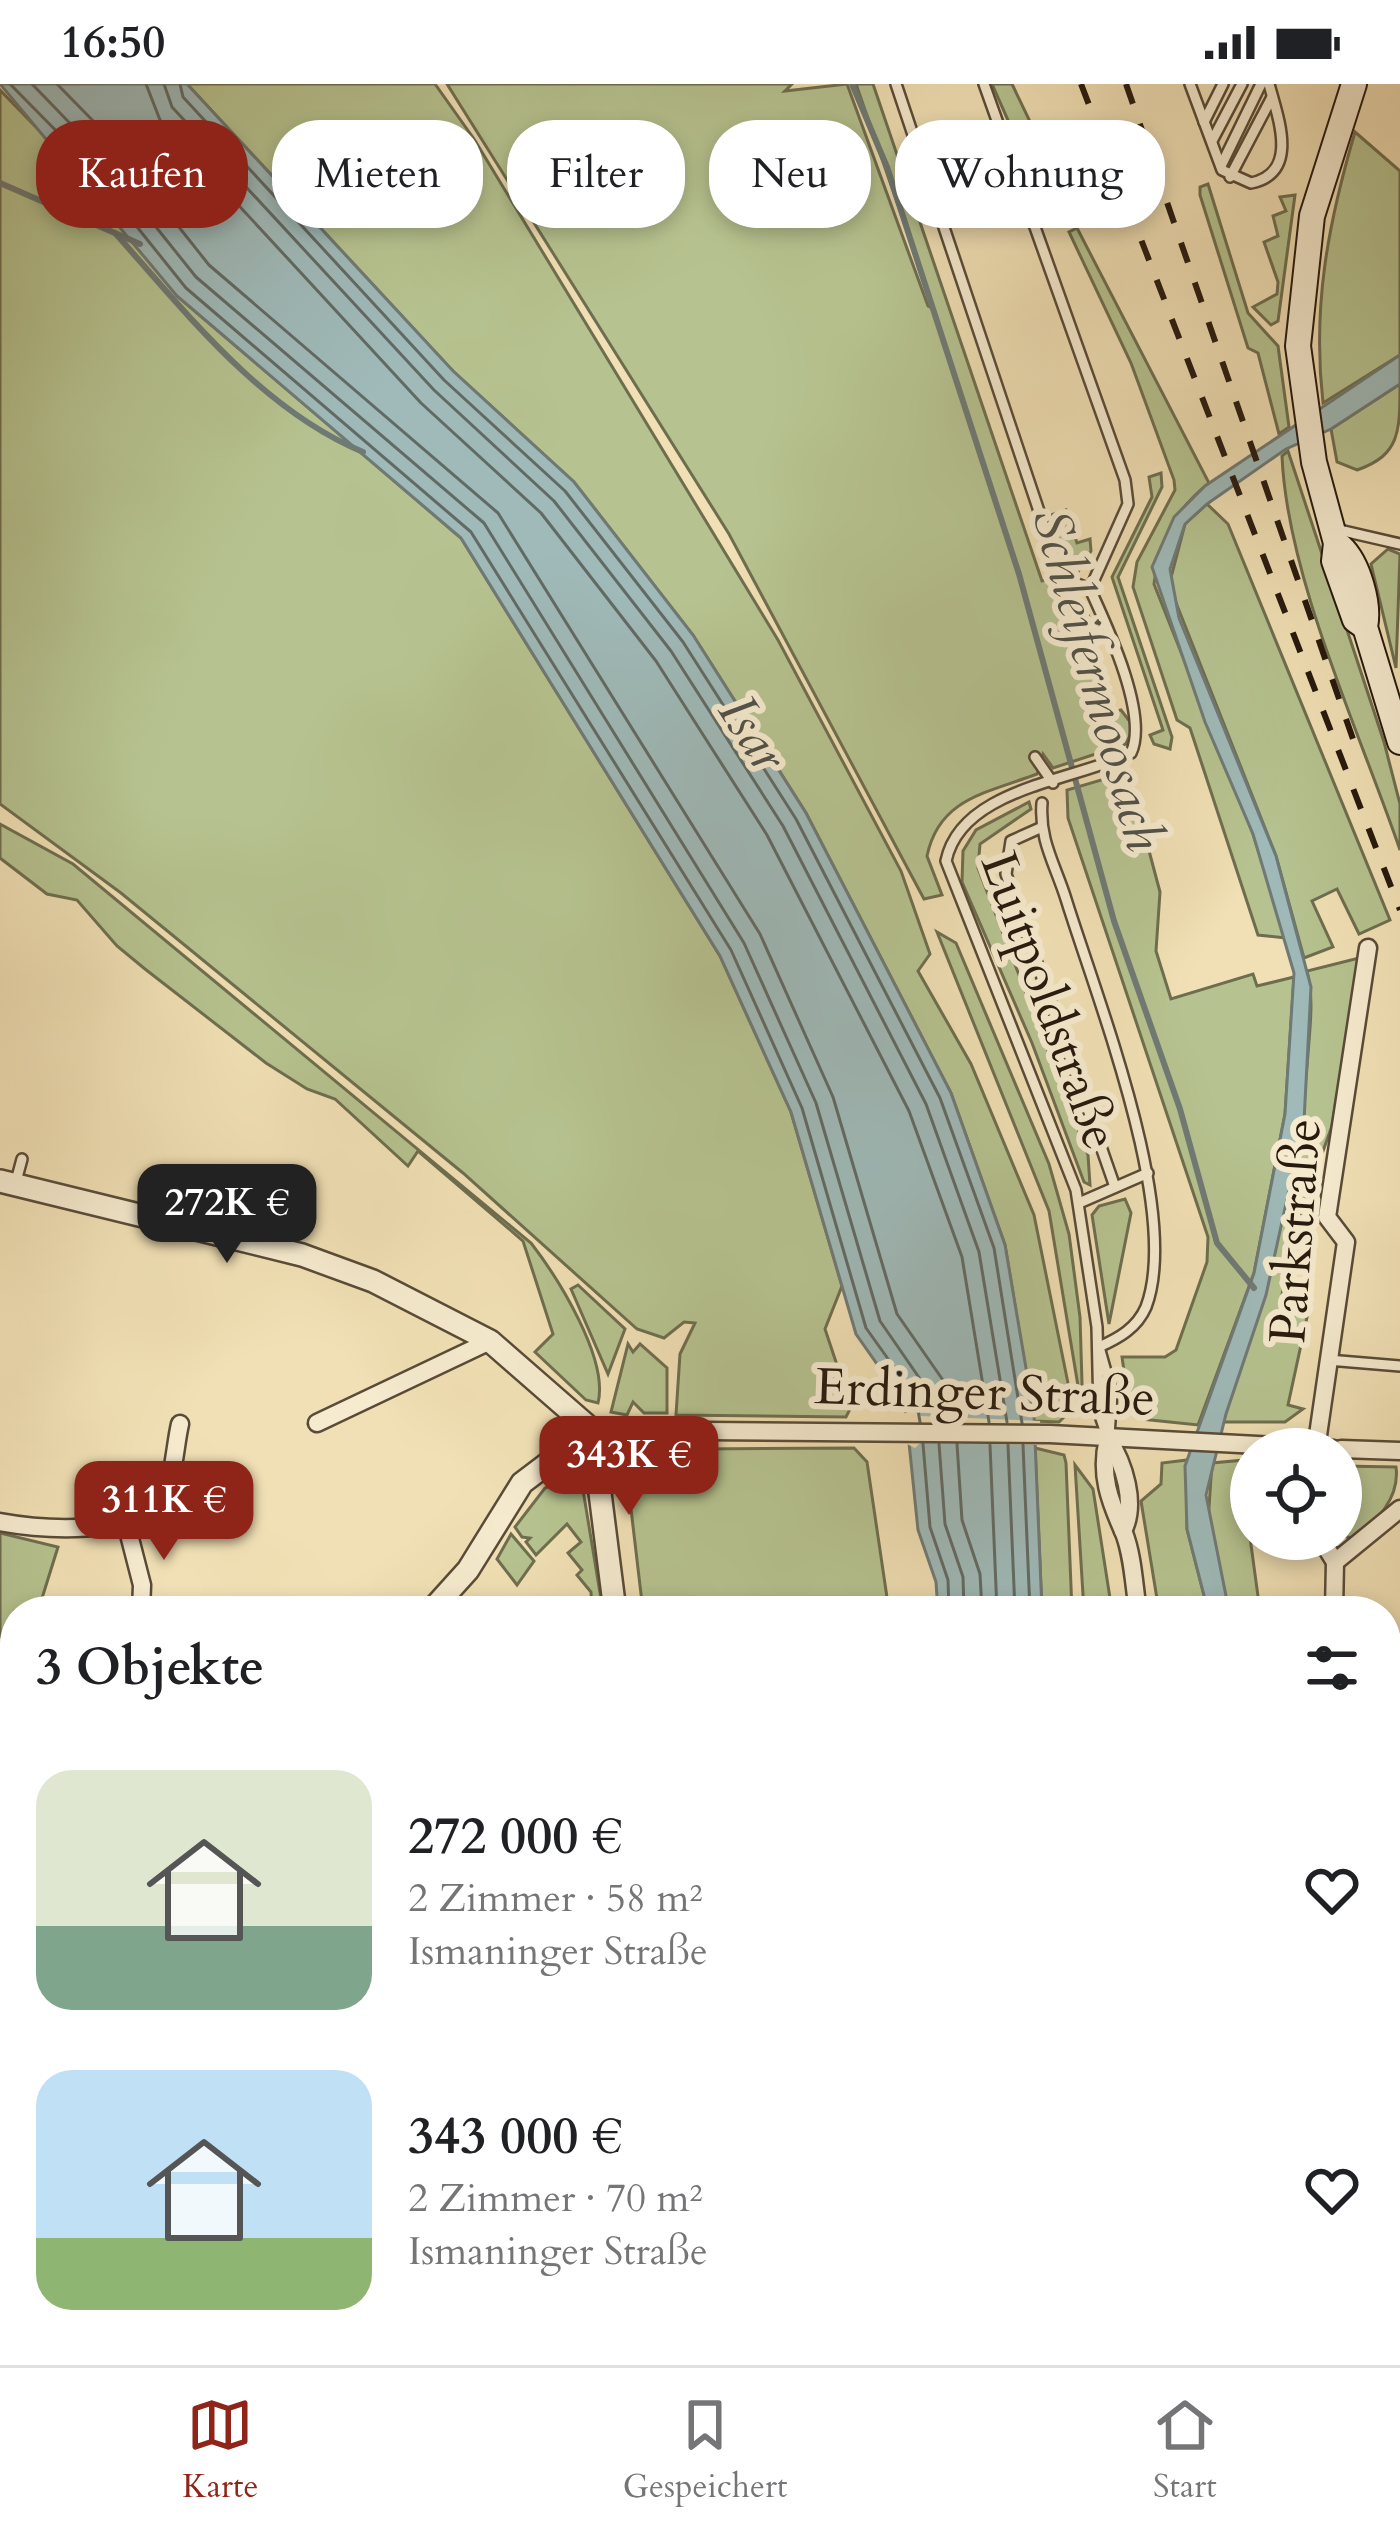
<!DOCTYPE html>
<html lang="de">
<head>
<meta charset="utf-8">
<style>
  body { margin:0; font-family:Cardo,serif; background:#f6f6f6; color:#202124; height:100vh; display:flex; flex-direction:column; font-size:45px; white-space:nowrap }
  * { box-sizing:border-box; margin:0 }
  p { font-size:39px; color:#757577 }
  .icon { flex:none; width:66px; height:66px; fill:none; stroke:currentColor; stroke-width:2; stroke-linecap:round; stroke-linejoin:round }
  .map { position:relative; flex:1; overflow:hidden }
  .side { position:absolute; left:0px; top:1512px; width:1401px; height:771px; display:flex; flex-direction:column; background:#fff; border-radius:48px 48px 0 0; box-shadow:0 6px 18px #0003 }
  .side>* { flex:none }
  .banner { position:absolute; left:36px; top:36px; width:1329px; height:108px; display:flex; gap:24px }
  .buttons { position:absolute; left:1230px; top:1344px; display:grid; gap:24px }
  .buttons a { display:grid; place-items:center; width:132px; height:132px; border-radius:50%; background:#fff; box-shadow:0 6px 18px #0003; font-size:60px }
  .price { position:absolute; translate:-50% -102px; padding:0 27px; border-radius:24px; background:#8f2418; color:#fff; font-size:39px; line-height:78px; filter:drop-shadow(0 3px 6px #0008) }
  .price::after { content:''; position:absolute; left:50%; top:72px; width:36px; height:27px; margin-left:-18px; background:inherit; clip-path:polygon(0 0,100% 0,50% 100%) }
  .price.current { background:#222; color:#fff }
  ul { padding:0; list-style:none }
  li { display:flex; align-items:center; gap:36px; height:300px; padding:0 36px }
  li span { display:grid; place-items:center; flex:none; width:336px; height:240px; border-radius:36px; color:#555 }
  li>.icon { margin-inline-start:auto }
  span .icon { width:144px; height:144px; fill:#fffc; stroke-width:1 }
  li b { font-size:51px }
  h2 { display:flex; justify-content:space-between; align-items:center; height:144px; padding:0 36px; font-size:51px }
  .tag { padding:0 42px; border-radius:48px; background:#fff; box-shadow:0 6px 18px #0003; font-size:42px; line-height:108px }
  .tag.current { background:#8f2418; color:#fff }
  .status { display:flex; justify-content:space-between; align-items:center; height:84px; padding:0 60px; background:#fff; direction:ltr }
  .status svg { height:33px; fill:currentColor }
  .menu { display:flex; justify-content:space-around; align-items:center; height:168px; border-top:3px solid #e0e0e0; background:#fff; font-size:33px; color:#757577 }
  .menu a { display:grid; justify-items:center; gap:6px }
  .menu .current { color:#8f2418 }
  .map>svg:first-child { display:block }
  .green { fill:#b6c390; stroke:#6e6e4f; stroke-width:3 }
  .water { fill:#9fbab9; stroke:#6f7a75; stroke-width:3 }
  .pier { fill:#f1e0b5 }
  .lines { fill:none; stroke-linecap:round; stroke-linejoin:round }
  .shore { stroke:#626a64; stroke-width:3 }
  .stream { stroke:#6f7a75; stroke-width:6 }
  .service-casing { stroke:#594b38; stroke-width:14 }
  .minor-casing { stroke:#594b38; stroke-width:21 }
  .tertiary-casing { stroke:#594b38; stroke-width:26 }
  .secondary-casing { stroke:#26190e; stroke-width:28 }
  .service { stroke:#f6ebcf; stroke-width:9 }
  .minor { stroke:#f6ebcf; stroke-width:16 }
  .tertiary { stroke:#f6ebcf; stroke-width:21 }
  .secondary { stroke:#f6ebcf; stroke-width:24 }
  .rail { stroke:#26190e; stroke-width:6; stroke-dasharray:21 21; stroke-linecap:butt }
  .labels { text-anchor:middle; stroke-width:12; stroke-linejoin:round; paint-order:stroke }
  .street-label { font-size:51px; fill:#26190e; stroke:#f6ebcf }
  .water-label { font-size:54px; font-style:italic; fill:#50514a; stroke:#f6ebcf }
</style>
</head>
<body>
<div class="status"><b>16:50</b><svg viewBox="0 0 49 12"><path d="M0 12V9h3v3zM5 12V6h3v6zM10 12V3h3v9zM15 12V0h3v12zM26 1h20v11H26zM47 4h2v5h-2z"/></svg></div>
<div class="map">
<svg width="1400" height="2281" viewBox="0 0 1400 2281">
  <rect width="100%" height="100%" fill="#f1e0b5"/>
  <filter id="stains"><feTurbulence type="fractalNoise" baseFrequency=".00167" numOctaves="4"/><feColorMatrix values="0 0 0 0 .2 0 0 0 0 .09 0 0 0 0 .02 0 0 0 .5 -.17"/></filter>
  <radialGradient id="worn" r=".72"><stop offset=".6" stop-color="#630" stop-opacity="0"/><stop offset="1" stop-color="#630" stop-opacity=".3"/></radialGradient>
  <g class="green">
    <path d="M187,0H435L474,55L778,556L901,787L930,870L918,887L971,980L1034,1131L1073,1324L1059,1338L1034,1337L1005,1161L951,1009L806,729L693,551L574,398L453,287Z"/>
    <path d="M447,0H792L785,7L847,0L928,222L934,225L856,0H873L1042,497L1057,493L1069,522L1087,528L1094,546L1083,551L1109,629L1121,626L1134,643L1126,660L1053,684L1043,670L1037,690C987,709 939,714 927,772L942,811L924,815L729,450Z"/>
    <path d="M992,0H1012L1068,117L1057,121L1042,91L1033,93Z"/>
    <path d="M0,6L68,76L177,212L461,454L720,872L791,1028L842,1202L825,1245L851,1323L846,1333L676,1331L680,1270L695,1239L684,1238L664,1254L637,1245L463,1089L121,809L0,720Z"/>
    <path d="M1355,48L1400,87V271L1323,319C1312,223 1328,140 1355,48Z"/>
    <path d="M1208,100L1248,229L1278,262L1289,343L1279,350L1258,269L1248,264L1200,111V103Z"/>
    <path d="M1295,111L1278,237L1271,241L1253,223L1277,210L1278,198L1264,158L1278,152L1273,132L1286,127L1280,113Z"/>
    <path d="M1077,144L1209,399C1174,427 1159,457 1154,500L1253,750L1286,854L1258,851L1190,644L1177,636L1133,503L1137,478L1175,406L1174,396L1131,279L1069,148Z"/>
    <path d="M1400,300C1400,348 1400,371 1357,386L1337,378L1331,345Z"/>
    <path d="M1288,367L1384,658L1400,720V766C1360,649 1287,493 1282,372Z"/>
    <path d="M1161,389L1162,403L1118,493L1172,653L1170,665L1154,660L1150,651L1163,646L1112,493L1152,413L1149,393Z"/>
    <path d="M1207,420L1228,440L1390,836L1359,850L1337,805L1312,817L1333,863L1304,874L1276,772L1169,501L1185,440Z"/>
    <path d="M1066,426L1077,459L1090,455L1091,467L1076,491L1068,488L1051,431Z"/>
    <path d="M1388,465L1400,470L1396,584L1371,480Z"/>
    <path d="M1128,688L1160,808L1156,867L1171,915L1253,890L1257,902L1294,893L1285,1030L1254,1189L1198,1341L1141,1335L1129,1321L1122,1273H1165L1176,1266L1207,1178L1208,1153L1068,734L1067,706Z"/>
    <path d="M1029,718L1031,725L980,760L978,784L1088,1071L1090,1101L1084,1098L1032,959L962,798L963,767L976,746Z"/>
    <path d="M0,740L73,780L531,1159C558,1194 609,1275 598,1319L586,1316L535,1268L553,1250L523,1157L418,1067L408,1082L335,1015L307,1005L266,979L145,885L117,862L77,816L47,810L0,774Z"/>
    <path d="M937,848L956,859L1049,1080L1069,1150L1080,1233L1083,1332L1049,1127Z"/>
    <path d="M1359,874L1332,1042L1297,1139L1280,1220L1309,1224L1288,1321L1303,1325L1285,1338H1223C1261,1217 1299,1098 1308,970C1310,941 1314,915 1307,887Z"/>
    <path d="M1125,1115L1131,1129L1109,1240L1092,1131L1099,1122Z"/>
    <path d="M578,1201L625,1245L608,1290L571,1205Z"/>
    <path d="M628,1260L633,1268L640,1260L667,1284V1329H644L633,1318L627,1331L611,1328Z"/>
    <path d="M854,1364L867,1378L889,1527H643L625,1374L690,1373L701,1365Z"/>
    <path d="M1035,1364L1064,1371L1066,1379L1072,1527H1042Z"/>
    <path d="M1187,1376V1445L1208,1527H1159L1141,1417L1161,1400L1162,1379Z"/>
    <path d="M1245,1376L1241,1387L1260,1527H1229L1208,1438L1212,1379Z"/>
    <path d="M1075,1381L1093,1405L1112,1527H1084Z"/>
    <path d="M1341,1382L1396,1383C1400,1413 1377,1439 1353,1454L1341,1452Z"/>
    <path d="M566,1397L583,1406L603,1527H592L591,1508L577,1491L582,1486L568,1469L581,1458L567,1440L536,1471L526,1458L530,1454L522,1453L515,1443L545,1404Z"/>
    <path d="M0,1449L58,1463L38,1527H15V1553H0Z"/>
    <path d="M511,1450L534,1477L517,1501L497,1475Z"/>
    <path d="M1386,1999L1400,2046V2281H1223L1225,2268H1386Z"/>
    <path d="M531,2268H632V2281H529Z"/>
    <path d="M671,2268H811L813,2281H672Z"/>
  </g>
  <g class="water">
    <path d="M0,0H187L453,287L574,398L693,551L806,729L951,1009L1005,1161L1034,1331L1042,1527H938L936,1498L918,1446L905,1320L856,1250L791,1028L720,872L461,454L177,212Z"/>
    <path d="M1400,271V300L1331,345L1286,365L1207,420L1185,440L1170,485L1179,534L1276,772L1311,903L1304,1037L1266,1211L1226,1330L1206,1411L1229,1527H1208L1187,1445L1185,1382L1254,1189L1285,1030L1294,889L1253,750L1205,638L1152,483L1174,433L1205,402Z"/>
    <path d="M918,2268H1050L1047,2281H917Z"/>
  </g>
  <path class="pier" d="M912,1326L921,1332L1040,1337L1041,1361L920,1359L915,1364L905,1359L901,1331Z"/>
  <g class="lines">
    <g class="shore">
      <path d="M10,0L77,68L186,204L471,448L731,866L802,1024L866,1244L916,1314L920,1338"/>
      <path d="M32,0L88,58L196,193L484,439L744,859L816,1019L880,1237L929,1308L935,1338"/>
      <path d="M57,0L102,46L209,181L498,429L760,850L833,1013L897,1230L945,1299L954,1338"/>
      <path d="M146,0L160,36L421,319L541,429L656,577L767,751L909,1027L962,1173L989,1338"/>
      <path d="M164,0L172,23L434,306L554,417L671,567L783,742L926,1020L979,1168L1007,1338"/>
      <path d="M180,0L183,13L444,296L565,407L683,558L796,735L940,1014L994,1164L1022,1339"/>
      <path d="M923,1360L930,1443L948,1496L949,1527"/>
      <path d="M939,1360L945,1440L963,1493L964,1527"/>
      <path d="M957,1360L962,1436L980,1490L982,1527"/>
      <path d="M990,1361L997,1527"/>
      <path d="M1008,1361L1015,1527"/>
      <path d="M1023,1361L1030,1527"/>
    </g>
    <g class="stream">
      <path d="M852,0L887,83L1019,490L1114,837L1180,1025L1217,1159L1254,1204"/>
      <path d="M0,99L140,160"/>
      <path d="M116,150C187,230 262,326 363,368"/>
    </g>
    <g class="service-casing">
      <g id="service">
        <path d="M896,0L1057,481L1070,497L1090,505"/>
        <path d="M984,0L1125,396L1128,420L1090,505"/>
        <path d="M1190,0L1222,86L1251,99C1300,89 1278,34 1269,0"/>
        <path d="M1204,38L1223,0"/>
        <path d="M1212,57L1242,0"/>
        <path d="M1221,82L1261,0"/>
        <path d="M1230,93L1272,13"/>
        <path d="M1335,445L1400,460"/>
        <path d="M1090,505C1107,542 1149,631 1131,669C1074,697 961,704 946,777L1076,1106L1097,1243L1099,1329L1107,1352"/>
        <path d="M1035,673L1053,699"/>
        <path d="M1042,719C1039,756 1055,780 1066,815C1096,912 1182,1128 1146,1223C1137,1244 1119,1254 1099,1263"/>
        <path d="M1040,744L1011,757L1006,790L1115,1103"/>
        <path d="M15,1101L22,1075"/>
        <path d="M1079,1119L1148,1089"/>
        <path d="M1099,1263L1112,1309L1109,1351"/>
        <path d="M1328,1276L1400,1282"/>
        <path d="M1386,2259L1400,2253"/>
        <path d="M289,2268L306,2281"/>
        <path d="M1207,2268L1208,2281"/>
        <path d="M1378,2268V2281"/>
        <path d="M1235,2281L1347,2268"/>
      </g>
    </g>
    <g class="minor-casing">
      <g id="minor">
        <path d="M317,1339L490,1257"/>
        <path d="M592,1346L1050,1350L1334,1365"/>
        <path d="M1108,1355C1099,1390 1110,1418 1124,1449C1133,1472 1134,1502 1138,1527"/>
        <path d="M1108,1355C1124,1379 1137,1420 1123,1447"/>
        <path d="M1316,1365L1346,1158L1327,1133L1368,864"/>
        <path d="M1341,1365L1400,1367"/>
        <path d="M125,1435L142,1501L141,1527"/>
        <path d="M0,1438C38,1445 138,1454 163,1413C174,1395 175,1361 180,1340"/>
        <path d="M1321,1455L1335,1478L1334,1527"/>
        <path d="M1335,1478L1400,1425"/>
        <path d="M1386,1845L1400,1865"/>
        <path d="M0,2275L8,2281"/>
        <path d="M48,2281L58,2268"/>
        <path d="M515,2281L518,2268"/>
      </g>
    </g>
    <g class="tertiary-casing">
      <g id="tertiary">
        <path d="M0,1097L302,1171L373,1197L490,1257L592,1346L615,1527"/>
        <path d="M431,1527L468,1486L522,1399L592,1346"/>
        <path d="M0,1853L15,1842"/>
      </g>
    </g>
    <g class="secondary-casing">
      <g id="secondary">
        <path d="M1354,0L1312,132L1298,262L1314,378L1336,459L1334,477L1355,536L1365,543"/>
        <path d="M1341,463C1358,479 1370,520 1365,543L1400,658"/>
        <path d="M1386,1940L1400,1937"/>
        <path d="M319,2281L330,2268"/>
      </g>
    </g>
    <use href="#service" class="service"/>
    <use href="#minor" class="minor"/>
    <use href="#tertiary" class="tertiary"/>
    <use href="#secondary" class="secondary"/>
    <g class="rail">
      <path d="M1081,0L1400,826"/>
      <path d="M1126,0L1354,658"/>
    </g>
  </g>
  <g class="labels">
    <g class="street-label">
      <text transform="translate(1051 916) rotate(70)" y="18">Luitpoldstraße</text>
      <text transform="translate(1294 1147) rotate(-86)" y="18">Parkstraße</text>
      <text transform="translate(985 1307) rotate(2)" y="18">Erdinger Straße</text>
    </g>
    <g class="water-label">
      <text transform="translate(1099 595) rotate(74)" y="19">Schleifermoosach</text>
      <text transform="translate(754 648) rotate(57)" y="19">Isar</text>
    </g>
  </g>
  <rect width="100%" height="100%" filter="url(#stains)"/>
  <rect width="100%" height="100%" fill="url(#worn)"/>
</svg>
<div class="buttons">
<a><svg class="icon" aria-label="locate" viewBox="0 0 24 24"><circle cx="12" cy="12" r="6"/><path d="M12 2v4M12 18v4M2 12h4M18 12h4"/></svg></a>
</div>
<b class="price current" style="left:227px;top:1182px">272K €</b>
<b class="price" style="left:629px;top:1434px">343K €</b>
<b class="price" style="left:164px;top:1479px">311K €</b>
<div class="banner">
<a class="tag current">Kaufen</a>
<a class="tag">Mieten</a>
<a class="tag">Filter</a>
<a class="tag">Neu</a>
<a class="tag">Wohnung</a>
</div>
<section class="side">
<h2>3 Objekte<svg class="icon" aria-label="filters" viewBox="0 0 24 24"><path d="M4 7h16M4 17h16"/><circle cx="9" cy="7" r="2"/><circle cx="15" cy="17" r="2"/></svg></h2>
<ul>
<li><span style="background:linear-gradient(#dfe7d0 65%,#7fa58c 0)"><svg class="icon" aria-label="home" viewBox="0 0 24 24"><path d="M3 11l9-7 9 7M6 9v11h12V9"/></svg></span><div><b>272 000 €</b><p>2 Zimmer · 58 m²</p><p>Ismaninger Straße</p></div><svg class="icon" aria-label="heart" viewBox="0 0 24 24"><path d="M12 20l-8-8c-3-5 5-10 8-4 3-6 11-1 8 4z"/></svg></li>
<li><span style="background:linear-gradient(#bfe0f5 70%,#8fb573 0)"><svg class="icon" aria-label="home" viewBox="0 0 24 24"><path d="M3 11l9-7 9 7M6 9v11h12V9"/></svg></span><div><b>343 000 €</b><p>2 Zimmer · 70 m²</p><p>Ismaninger Straße</p></div><svg class="icon" aria-label="heart" viewBox="0 0 24 24"><path d="M12 20l-8-8c-3-5 5-10 8-4 3-6 11-1 8 4z"/></svg></li>
</ul>
</section>
</div>
<nav class="menu">
<a class="current"><svg class="icon" aria-label="map" viewBox="0 0 24 24"><path d="M3 6l6-2 6 2 6-2v14l-6 2-6-2-6 2zM9 4v14M15 6v14"/></svg>Karte</a>
<a><svg class="icon" aria-label="saved" viewBox="0 0 24 24"><path d="M7 4h10v16l-5-4-5 4z"/></svg>Gespeichert</a>
<a><svg class="icon" aria-label="home" viewBox="0 0 24 24"><path d="M3 11l9-7 9 7M6 9v11h12V9"/></svg>Start</a>
</nav>
</body>
</html>
